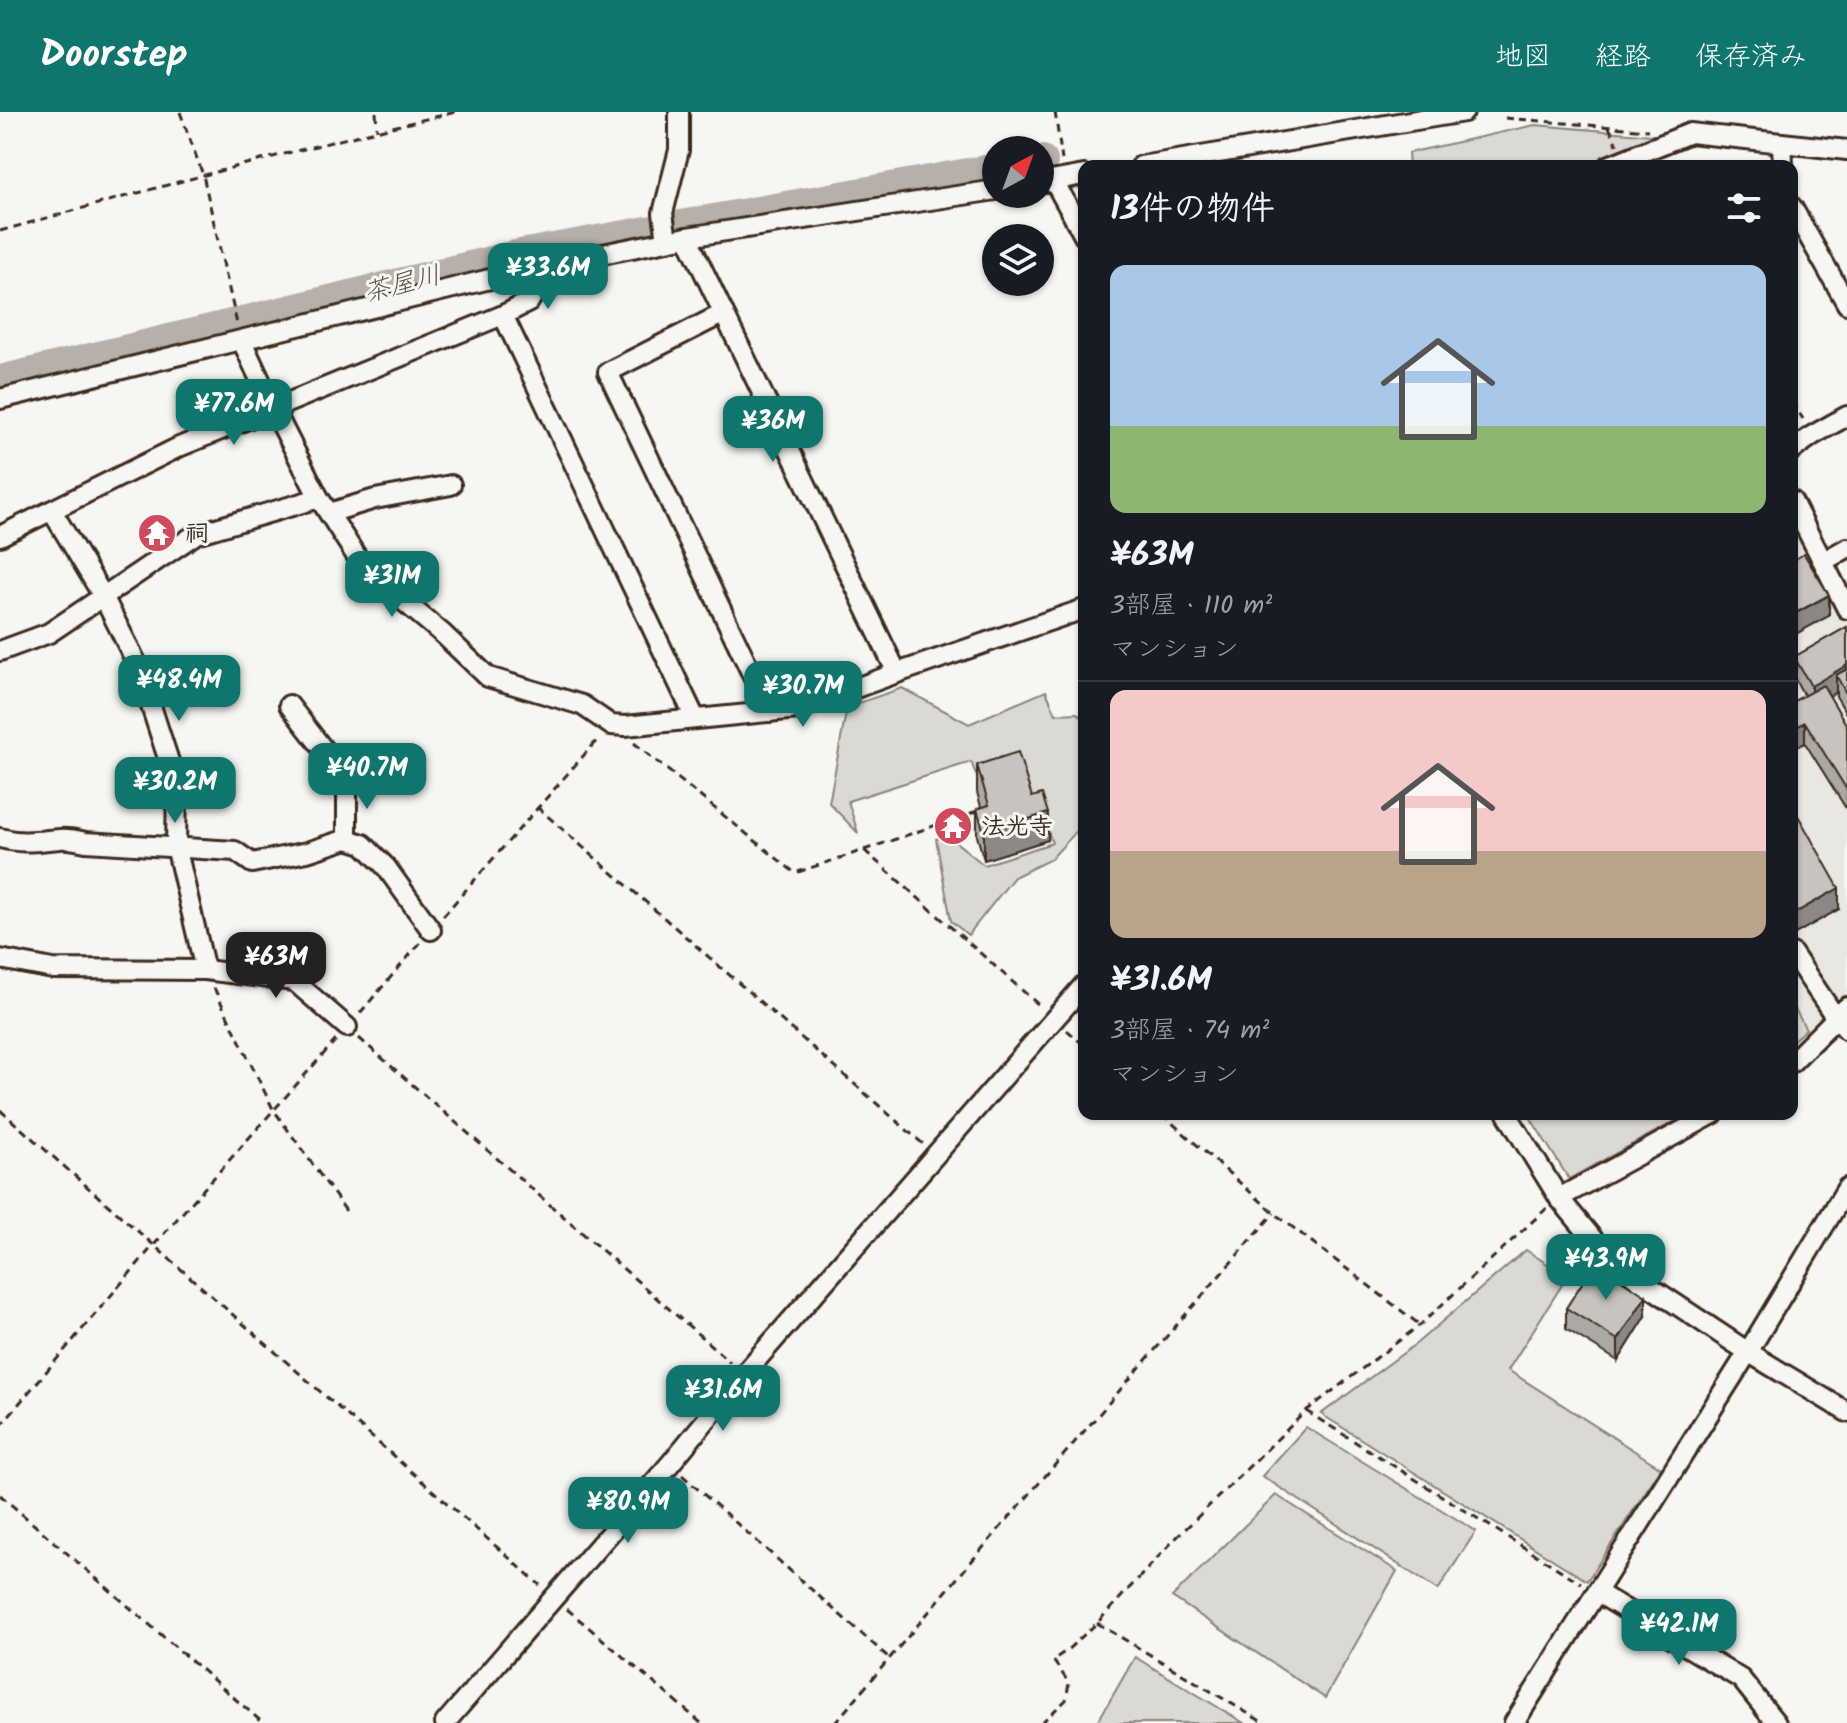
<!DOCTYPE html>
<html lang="ja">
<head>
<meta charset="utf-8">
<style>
  body { margin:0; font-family:Kalam,"Klee One",sans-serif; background:#242831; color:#f1f3f6; height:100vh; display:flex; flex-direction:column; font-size:30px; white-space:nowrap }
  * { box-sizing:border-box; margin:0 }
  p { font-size:26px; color:#9ea1a6 }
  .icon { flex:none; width:44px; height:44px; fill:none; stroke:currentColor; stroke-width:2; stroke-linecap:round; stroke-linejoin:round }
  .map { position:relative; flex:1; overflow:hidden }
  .side { position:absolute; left:1078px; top:48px; width:720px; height:960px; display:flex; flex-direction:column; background:#171b24; border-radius:16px; box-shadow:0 2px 6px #0004 }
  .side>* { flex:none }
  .needle { width:52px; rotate:41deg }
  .controls { position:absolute; left:982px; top:24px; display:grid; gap:16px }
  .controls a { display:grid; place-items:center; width:72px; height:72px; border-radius:50%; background:#171b24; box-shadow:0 2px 6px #0004; font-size:40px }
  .price { position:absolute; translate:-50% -68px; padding:0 18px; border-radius:16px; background:#0f766e; color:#fff; font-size:26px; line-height:52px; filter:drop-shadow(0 2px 4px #0008) }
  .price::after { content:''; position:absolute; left:50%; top:48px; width:24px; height:18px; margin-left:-12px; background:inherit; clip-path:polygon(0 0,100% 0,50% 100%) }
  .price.current { background:#222; color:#fff }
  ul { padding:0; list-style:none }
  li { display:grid; align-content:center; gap:16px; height:424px; padding:0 32px }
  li+li { border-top:2px solid #363941 }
  li span { display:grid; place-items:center; height:248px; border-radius:16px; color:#555 }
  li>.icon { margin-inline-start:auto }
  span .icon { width:144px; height:144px; fill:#fffc; stroke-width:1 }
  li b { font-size:34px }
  h2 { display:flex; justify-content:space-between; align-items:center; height:96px; padding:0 32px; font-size:34px }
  header { display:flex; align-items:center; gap:48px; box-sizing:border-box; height:112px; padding:0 40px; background:#0f766e; color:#fff }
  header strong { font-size:38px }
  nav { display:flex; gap:44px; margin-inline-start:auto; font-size:28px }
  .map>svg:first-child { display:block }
  .built { fill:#e8e7e2 }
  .green { fill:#dad9d3; stroke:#8a8278; stroke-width:2 }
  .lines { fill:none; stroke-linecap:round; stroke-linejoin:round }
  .river { stroke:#b6b0a9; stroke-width:32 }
  .minor-casing { stroke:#3b2a1e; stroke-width:24 }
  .path { stroke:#3b2a1e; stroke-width:3; stroke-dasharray:8 6; stroke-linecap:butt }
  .minor { stroke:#f6f6f2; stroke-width:18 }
  .wall { fill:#aca8a3; stroke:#3b2a1e; stroke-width:2 }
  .shaded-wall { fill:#8c8885; stroke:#3b2a1e; stroke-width:2 }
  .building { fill:#c8c3be; stroke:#3b2a1e; stroke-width:2 }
  .labels { text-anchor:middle; stroke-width:6; stroke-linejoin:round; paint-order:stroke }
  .poi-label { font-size:24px; font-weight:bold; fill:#3b2a1e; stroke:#f6f6f2; text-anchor:start }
  .water-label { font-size:26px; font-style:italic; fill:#605248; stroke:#f6f6f2 }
</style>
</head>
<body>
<header>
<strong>Doorstep</strong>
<nav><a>地図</a><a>経路</a><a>保存済み</a></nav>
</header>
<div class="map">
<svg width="1847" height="1611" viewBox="0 0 1847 1611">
  <rect width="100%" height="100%" fill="#f6f6f2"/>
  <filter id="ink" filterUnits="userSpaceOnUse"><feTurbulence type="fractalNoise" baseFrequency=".0125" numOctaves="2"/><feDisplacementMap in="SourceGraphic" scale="16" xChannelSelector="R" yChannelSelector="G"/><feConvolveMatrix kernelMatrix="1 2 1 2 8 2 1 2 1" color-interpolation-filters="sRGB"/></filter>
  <g filter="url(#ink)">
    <path class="built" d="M1792,412L1847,512V885L1822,912L1792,937Z"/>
    <g class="green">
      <path d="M1535,13L1664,24L1586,54H1409L1408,41Z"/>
      <path d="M902,576L969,612L1046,579L1056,602L1077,601L1084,608V711L1051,747L1014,765L968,823L951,809L936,727L947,723L984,753L1052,731L1042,701L979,670L971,650L848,689L858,721L829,691L847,595Z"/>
      <path d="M1792,892L1806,917L1792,929Z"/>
      <path d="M1528,1002H1688L1569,1067Z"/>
      <path d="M1526,1138L1567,1165L1508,1258L1661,1356L1587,1469L1321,1302L1417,1231Z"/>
      <path d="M1306,1315L1476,1419L1438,1478L1262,1364Z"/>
      <path d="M1276,1383L1397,1459L1325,1586L1172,1485Z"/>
      <path d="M1135,1545L1244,1611H1097Z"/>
    </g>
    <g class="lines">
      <g class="river">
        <path d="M1040,49H1042"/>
        <path d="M0,269L515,144L996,57"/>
      </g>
      <g class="minor-casing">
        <g id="minor">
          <path d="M1782,32L1783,54"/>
          <path d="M1141,54L1464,0"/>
          <path d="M1608,54L1690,21L1847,38"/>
          <path d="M1054,69L1084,124"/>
          <path d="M1040,71L1084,63"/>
          <path d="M1792,95L1847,192"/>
          <path d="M687,125L897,561"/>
          <path d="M667,128L663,101L679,38V0"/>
          <path d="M724,201L608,260L770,600"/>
          <path d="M503,203L695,606"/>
          <path d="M242,229L273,296L319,386L364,456L443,522L488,565L582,593L611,613L625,614L798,597L897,561L1084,497"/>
          <path d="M0,287L547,153L687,125L996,78"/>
          <path d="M1792,338L1813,323L1847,304"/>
          <path d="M1792,389L1847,497"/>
          <path d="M52,399L103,484L138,554L177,674L176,734L205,858"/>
          <path d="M329,401L375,387L451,373"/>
          <path d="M0,424L179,335L503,203L529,190L539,173L547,153"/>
          <path d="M1824,449L1847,436"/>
          <path d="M0,539L49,521L196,422L319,386"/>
          <path d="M289,593L341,660L347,675V727L363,732L386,755L431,818"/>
          <path d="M0,726C23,732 36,729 59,727C68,726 77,728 86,730L235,739L252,751L307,740L347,727"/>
          <path d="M1792,841L1836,906L1847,918"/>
          <path d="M0,847L53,857L205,858L294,869L347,915"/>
          <path d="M1792,950L1847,895"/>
          <path d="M1507,1002L1559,1086L1602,1138L1638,1167L1748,1240L1847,1300"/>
          <path d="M1559,1086L1713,1002"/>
          <path d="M1598,1481L1741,1567L1776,1611"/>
          <path d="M445,1611L670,1352L744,1262L1084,873"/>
          <path d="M1514,1611L1748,1240L1847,1076"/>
        </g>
      </g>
      <g class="path">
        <path d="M180,0L203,63L237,212"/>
        <path d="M376,0L377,18"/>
        <path d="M1055,0L1062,48"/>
        <path d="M1505,6L1648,18"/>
        <path d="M1609,15L1617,33"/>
        <path d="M0,119C152,77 303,35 456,0"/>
        <path d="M1792,290L1803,307"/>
        <path d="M634,631L795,761L864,738L1041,895"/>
        <path d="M537,695L923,1032"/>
        <path d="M864,738L980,698"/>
        <path d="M443,804L599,626"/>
        <path d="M214,876L273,997L346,1099"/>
        <path d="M360,901L420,831"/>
        <path d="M1067,918L1084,933"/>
        <path d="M359,926L730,1250"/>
        <path d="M0,998L540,1473"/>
        <path d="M1162,1002L1274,1101L1420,1213"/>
        <path d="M1306,1299L1581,1471"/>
        <path d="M0,1314L153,1134L336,928"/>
        <path d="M682,1363L889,1546"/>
        <path d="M0,1383L263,1611"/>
        <path d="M567,1497L701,1611"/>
        <path d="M1097,1511L1264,1611"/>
        <path d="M835,1611L987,1431L1274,1101"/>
        <path d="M1041,1611L1066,1588L1069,1571L1053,1548L1066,1539L1097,1511L1174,1428L1306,1299L1420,1213L1547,1096"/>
      </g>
      <use href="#minor" class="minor"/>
    </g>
    <g class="wall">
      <path d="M1847,515V603L1836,584V580L1829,584L1847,614V698L1805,631L1804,583L1794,566V545Z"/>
      <path d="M977,653L1032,685L1048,728L984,748L977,724V697L981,695L977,680Z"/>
      <path d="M1792,703L1839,797L1793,823L1792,820Z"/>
      <path d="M1566,1196L1646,1204L1618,1249L1566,1217Z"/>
    </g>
    <g class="shaded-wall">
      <path d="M1829,483V504L1792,524V503Z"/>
      <path d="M1847,553V574L1836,563V580L1811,595V574Z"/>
      <path d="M1805,610V631L1792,638V617Z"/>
      <path d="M1048,701V728L984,748V720Z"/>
      <path d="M1839,776V797L1793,823V802Z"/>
      <path d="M1646,1184V1204L1618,1249V1228Z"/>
    </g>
    <g class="building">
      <path d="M1804,442L1829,483L1792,503V449Z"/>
      <path d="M1847,515V553L1811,574L1794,545Z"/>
      <path d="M1847,557V583L1836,563Z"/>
      <path d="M1823,573L1847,614V678L1805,610L1792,617V590Z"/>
      <path d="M1018,640L1032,685L1042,682L1048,701L984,720L977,697L989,693L977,653Z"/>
      <path d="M1796,700L1839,776L1793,802L1792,800V703Z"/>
      <path d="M1595,1151L1646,1184L1618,1228L1566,1196Z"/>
    </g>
  </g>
  <defs>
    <g id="temple-disc" transform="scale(2)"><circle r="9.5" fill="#d1495b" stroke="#f6f6f2"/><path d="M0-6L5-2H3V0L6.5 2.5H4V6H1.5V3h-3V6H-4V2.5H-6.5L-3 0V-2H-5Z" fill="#fff"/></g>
  </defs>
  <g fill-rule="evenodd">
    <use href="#temple-disc" x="157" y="421"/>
    <use href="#temple-disc" x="953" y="714"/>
  </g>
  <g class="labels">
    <g class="poi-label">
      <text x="185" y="429">祠</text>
      <text x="981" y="722">法光寺</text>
    </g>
    <g class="water-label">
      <text transform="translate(402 171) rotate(-14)" y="9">茶屋川</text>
    </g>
  </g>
</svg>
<div class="controls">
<a><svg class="needle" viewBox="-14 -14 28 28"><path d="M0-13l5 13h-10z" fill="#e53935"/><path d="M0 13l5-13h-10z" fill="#9ea1a6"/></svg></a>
<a><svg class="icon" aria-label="layers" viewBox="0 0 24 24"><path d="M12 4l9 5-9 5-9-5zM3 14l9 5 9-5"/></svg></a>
</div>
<b class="price" style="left:548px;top:199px">¥33.6M</b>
<b class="price" style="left:234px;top:335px">¥77.6M</b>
<b class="price" style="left:773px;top:352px">¥36M</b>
<b class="price" style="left:392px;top:507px">¥31M</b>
<b class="price" style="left:179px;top:611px">¥48.4M</b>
<b class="price" style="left:803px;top:617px">¥30.7M</b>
<b class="price" style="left:367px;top:699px">¥40.7M</b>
<b class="price" style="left:175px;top:713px">¥30.2M</b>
<b class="price current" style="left:276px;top:888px">¥63M</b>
<b class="price" style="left:1606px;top:1190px">¥43.9M</b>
<b class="price" style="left:723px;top:1321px">¥31.6M</b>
<b class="price" style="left:628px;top:1433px">¥80.9M</b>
<b class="price" style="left:1679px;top:1555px">¥42.1M</b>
<section class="side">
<h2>13件の物件<svg class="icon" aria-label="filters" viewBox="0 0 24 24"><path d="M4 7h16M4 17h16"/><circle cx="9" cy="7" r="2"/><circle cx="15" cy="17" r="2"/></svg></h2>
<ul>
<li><span style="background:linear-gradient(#a9c7e8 65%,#8fb573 0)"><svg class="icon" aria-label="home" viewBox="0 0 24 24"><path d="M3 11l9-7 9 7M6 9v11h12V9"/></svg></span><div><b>¥63M</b><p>3部屋 · 110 m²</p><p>マンション</p></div></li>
<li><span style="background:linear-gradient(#f6c9c9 65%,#b9a48a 0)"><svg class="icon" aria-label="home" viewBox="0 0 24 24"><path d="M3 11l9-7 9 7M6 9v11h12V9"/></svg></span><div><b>¥31.6M</b><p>3部屋 · 74 m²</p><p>マンション</p></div></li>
</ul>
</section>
</div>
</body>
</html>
